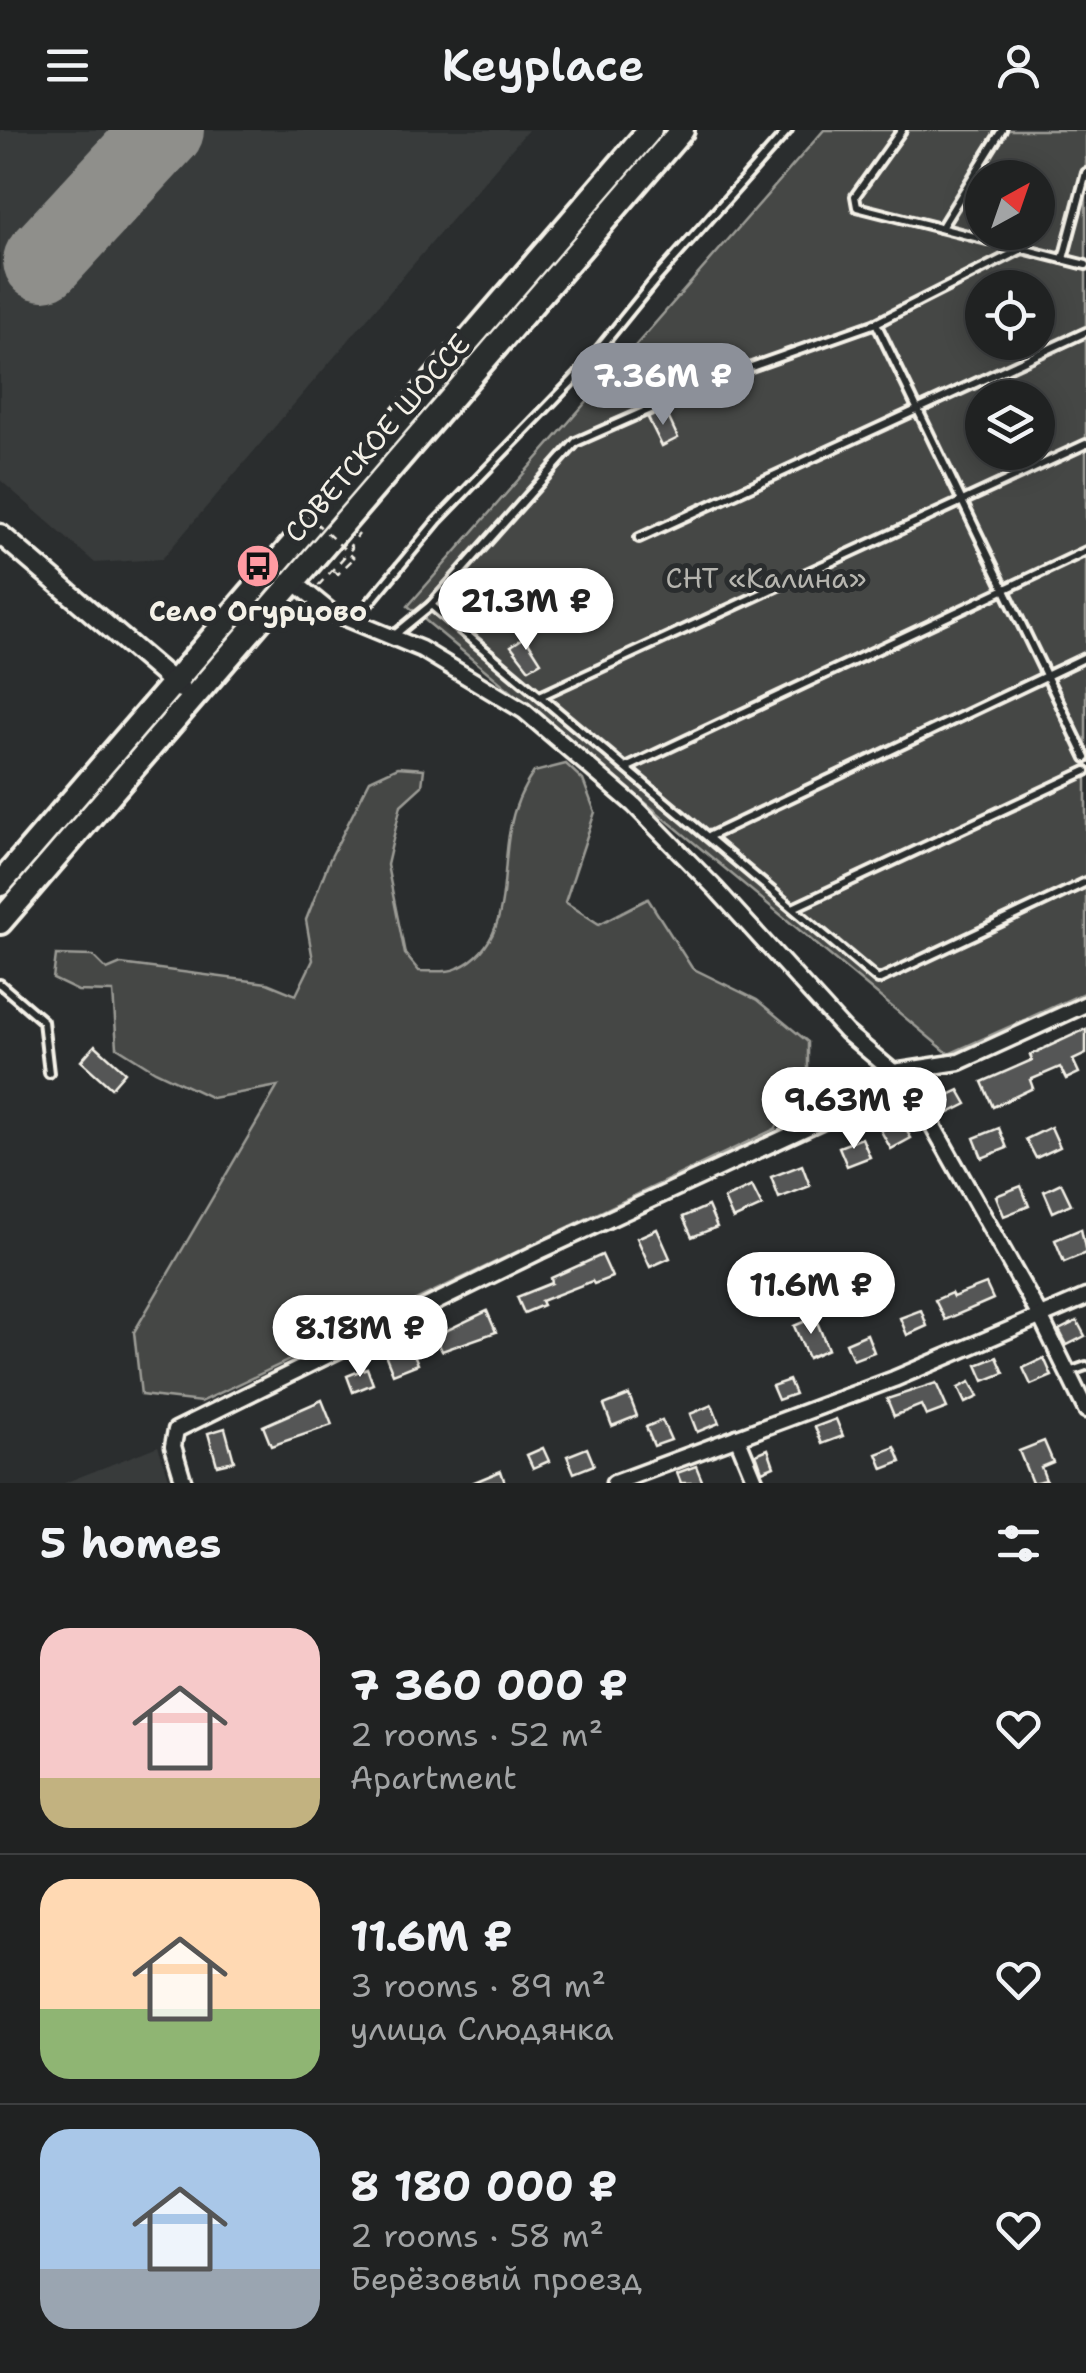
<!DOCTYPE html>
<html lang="en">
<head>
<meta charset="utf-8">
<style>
  body { margin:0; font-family:"Shantell Sans",sans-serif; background:#2d2f2f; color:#f1f3f6; height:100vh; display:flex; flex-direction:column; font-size:38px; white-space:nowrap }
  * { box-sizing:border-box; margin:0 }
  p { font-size:32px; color:#a2a4a5 }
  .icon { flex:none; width:55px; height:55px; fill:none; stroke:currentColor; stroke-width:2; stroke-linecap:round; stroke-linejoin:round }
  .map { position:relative; height:1353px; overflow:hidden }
  .sheet { display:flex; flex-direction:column; background:#202222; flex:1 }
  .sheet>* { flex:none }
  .needle { width:65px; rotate:40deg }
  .buttons { position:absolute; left:965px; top:30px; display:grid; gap:20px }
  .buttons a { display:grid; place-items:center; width:90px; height:90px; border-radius:50%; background:#202222; box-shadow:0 5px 25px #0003,0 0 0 2px #3d3f40; font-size:50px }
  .price { position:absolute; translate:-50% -85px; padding:0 22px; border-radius:35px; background:#fff; color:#222; font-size:32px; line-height:65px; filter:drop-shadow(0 2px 5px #0008) }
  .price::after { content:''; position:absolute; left:50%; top:60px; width:30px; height:22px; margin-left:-15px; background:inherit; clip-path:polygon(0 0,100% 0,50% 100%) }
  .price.selected { background:#8c9099; color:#fff }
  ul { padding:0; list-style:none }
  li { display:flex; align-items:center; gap:30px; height:250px; padding:0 40px }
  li+li { border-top:2px solid #3d3f40 }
  li span { display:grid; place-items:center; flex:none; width:280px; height:200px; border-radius:30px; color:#555 }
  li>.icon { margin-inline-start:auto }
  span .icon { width:120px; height:120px; fill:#fffc; stroke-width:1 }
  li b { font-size:42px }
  h2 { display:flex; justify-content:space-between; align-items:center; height:120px; padding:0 40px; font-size:42px }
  header { display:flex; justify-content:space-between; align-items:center; height:130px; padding:0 40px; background:#202222; font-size:45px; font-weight:600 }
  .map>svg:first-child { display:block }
  .built { fill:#373a3a }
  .green { fill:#444645; stroke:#9c9c96; stroke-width:2.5; fill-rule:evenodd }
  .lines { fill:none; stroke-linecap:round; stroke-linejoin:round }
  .runway { stroke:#8f8f8b; stroke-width:80 }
  .building { fill:#555756; stroke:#f4f1e8; stroke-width:2.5 }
  .service-casing { stroke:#f4f1e8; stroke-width:14 }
  .minor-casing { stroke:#f4f1e8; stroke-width:21 }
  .tertiary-casing { stroke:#f4f1e8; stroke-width:25 }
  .trunk-casing { stroke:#f4f1e8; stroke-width:30 }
  .path { stroke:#f4f1e8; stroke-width:2.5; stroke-dasharray:8 8; stroke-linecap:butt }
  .service { stroke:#2a2d2e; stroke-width:6 }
  .minor { stroke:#2a2d2e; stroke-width:14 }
  .tertiary { stroke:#2a2d2e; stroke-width:18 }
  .trunk { stroke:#2a2d2e; stroke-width:22 }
  .path-bridge { stroke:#f4f1e8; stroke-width:2.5; stroke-dasharray:8 8; stroke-linecap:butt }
  .labels { text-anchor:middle; stroke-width:10; stroke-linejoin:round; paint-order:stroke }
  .street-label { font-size:28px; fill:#f4f1e8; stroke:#2a2d2e }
  .park-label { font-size:28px; fill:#b6b5af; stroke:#2a2d2e }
  .poi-label { font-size:28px; font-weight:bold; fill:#f4f1e8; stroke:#2a2d2e }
</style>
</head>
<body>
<header><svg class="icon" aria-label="menu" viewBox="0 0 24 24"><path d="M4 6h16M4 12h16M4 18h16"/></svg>Keyplace<svg class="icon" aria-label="person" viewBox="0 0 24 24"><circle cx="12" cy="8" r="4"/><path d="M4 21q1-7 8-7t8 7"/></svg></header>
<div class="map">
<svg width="1086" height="1353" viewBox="0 0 1086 1353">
  <rect width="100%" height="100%" fill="#2a2d2e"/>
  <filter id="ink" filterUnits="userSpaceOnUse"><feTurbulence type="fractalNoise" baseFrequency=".01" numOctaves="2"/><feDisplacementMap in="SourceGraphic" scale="20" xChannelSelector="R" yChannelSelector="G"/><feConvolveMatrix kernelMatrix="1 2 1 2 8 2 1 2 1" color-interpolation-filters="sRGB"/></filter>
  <g filter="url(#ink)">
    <g class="built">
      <path d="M0,0H528L162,429L95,433L0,350Z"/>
      <path d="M158,1316L171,1353H64Z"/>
    </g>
    <g class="green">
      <path d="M824,0H1086V862L949,924L408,476ZM982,48H1038V102H982ZM982,158H1038V212H982ZM982,268H1038V322H982Z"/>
      <path d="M566,634L583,650L595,682L565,772L599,794L648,769L692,838L757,870L808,912V954L775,999L201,1272L141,1265L134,1202L278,956L212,968L155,941L117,917L113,862L78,861L53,849L56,825L93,826L107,840L121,834L267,853L296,865L313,830L306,790L330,729L370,650L398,637L424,639L422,656L401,675L387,735L405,824L419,841C431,841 448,843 458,838C513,813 500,748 510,699C514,677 521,660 534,642Z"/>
    </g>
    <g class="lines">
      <path class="runway" d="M43,131L164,0"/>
    </g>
    <g class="building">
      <path d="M665,280L678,308L662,316L648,288Z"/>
      <path d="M546,455L558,468L545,480L533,467Z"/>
      <path d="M525,507L541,532L529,539L511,516Z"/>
      <path d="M1086,899V924L1073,930L1079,943L1066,949L1060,937L1030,950L1033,958L993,977L982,952L1032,930L1030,925Z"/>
      <path d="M95,915L125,942L111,958L81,931Z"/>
      <path d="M959,960L967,974L949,983L942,968Z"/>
      <path d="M900,990L911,1008L891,1019L881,1001Z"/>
      <path d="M1051,997L1060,1017L1036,1028L1026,1009Z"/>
      <path d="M999,998L1007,1018L982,1028L974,1008Z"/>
      <path d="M862,1008L870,1027L847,1036L839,1017Z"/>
      <path d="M802,1035L810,1056L779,1068L771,1047Z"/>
      <path d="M1061,1053L1071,1074L1053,1082L1044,1061Z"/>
      <path d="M752,1056L762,1076L733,1089L724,1069Z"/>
      <path d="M1021,1056L1029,1076L1004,1086L996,1066Z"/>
      <path d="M708,1076L717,1097L692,1107L683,1087Z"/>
      <path d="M657,1099L670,1128L650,1137L637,1108Z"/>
      <path d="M1081,1099L1086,1123L1064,1132L1055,1110Z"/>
      <path d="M602,1125L612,1147L594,1154L592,1151L541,1171L543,1175L524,1183L517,1167L552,1153L551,1148Z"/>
      <path d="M986,1154L993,1169L945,1190L935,1170L951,1163L953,1167Z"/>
      <path d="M921,1180L927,1196L907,1205L900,1188Z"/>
      <path d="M487,1181L496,1202L442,1221L435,1206Z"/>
      <path d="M815,1187L828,1219L808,1228L794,1196Z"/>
      <path d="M1077,1191L1085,1206L1067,1215L1059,1200Z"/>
      <path d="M867,1204L874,1222L853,1230L846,1213Z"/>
      <path d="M410,1214L418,1234L393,1244L385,1224Z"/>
      <path d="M997,1227L1004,1243L984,1251L977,1235Z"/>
      <path d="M1044,1228L1052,1246L1031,1255L1023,1238Z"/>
      <path d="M367,1238L373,1254L353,1262L347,1246Z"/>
      <path d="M789,1250L795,1264L778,1270L772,1256Z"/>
      <path d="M970,1252L978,1267L965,1273L958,1258Z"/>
      <path d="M936,1253L947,1278L926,1286L921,1275L894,1286L887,1269Z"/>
      <path d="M629,1265L637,1286L612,1296L604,1275Z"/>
      <path d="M322,1270L332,1295L271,1316L263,1296Z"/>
      <path d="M712,1275L719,1293L697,1302L690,1284Z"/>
      <path d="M836,1289L843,1306L822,1314L815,1297Z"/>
      <path d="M662,1290L671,1310L654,1316L646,1297Z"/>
      <path d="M225,1298L234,1331L217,1335L208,1303Z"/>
      <path d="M1044,1311L1053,1332L1041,1337L1046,1350L1032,1353L1019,1321Z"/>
      <path d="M895,1317L901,1332L883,1339L877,1324Z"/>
      <path d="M543,1318L549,1331L533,1338L527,1325Z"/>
      <path d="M587,1318L594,1335L574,1343L567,1326Z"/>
      <path d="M768,1319L774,1336L762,1341L756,1324Z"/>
      <path d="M696,1336L703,1353H681L677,1343Z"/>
      <path d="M501,1341L505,1353H472Z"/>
    </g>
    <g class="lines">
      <g class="service-casing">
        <g id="service">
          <path d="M902,0L855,66L857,77L1086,135"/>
          <path d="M941,98L1002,0"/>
          <path d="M1063,129L1086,43"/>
          <path d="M876,193L1022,119"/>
          <path d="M639,408L1086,202"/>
          <path d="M431,475L576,312L723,247L876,193L1086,628"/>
          <path d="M355,490L437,391L578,245L655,150L788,0"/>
          <path d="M392,507L431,475L878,850L1086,752"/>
          <path d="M540,566L1086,314"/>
          <path d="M626,638L1086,421"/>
          <path d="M708,707L1086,527"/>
          <path d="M793,778L1086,641"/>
          <path d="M0,854L43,891L49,943"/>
          <path d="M1069,1242L1086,1236"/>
        </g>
      </g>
      <g class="minor-casing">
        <g id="minor">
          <path d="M293,451L331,482L421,519L524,581L634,675L716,759L846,902L911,957L1041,1188L1086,1280"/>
          <path d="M737,1307L756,1353"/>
          <path d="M184,1353L173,1316L176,1300L540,1121L862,972L894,942L959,932L1086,874"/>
          <path d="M614,1353L894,1249L1086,1167"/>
        </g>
      </g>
      <g class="tertiary-casing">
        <path id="tertiary" d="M0,404L180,558"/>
      </g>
      <g class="trunk-casing">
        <g id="trunk">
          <path d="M0,754L650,0"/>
          <path d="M0,792L682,0"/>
        </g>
      </g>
      <g class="path">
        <path d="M334,441L338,444L354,428"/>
        <path d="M318,456L352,418L350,416L359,404"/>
      </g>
      <use href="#service" class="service"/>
      <use href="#minor" class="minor"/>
      <use href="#tertiary" class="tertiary"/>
      <use href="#trunk" class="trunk"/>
      <path class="path-bridge" d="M303,381L354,428"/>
    </g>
  </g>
  <defs>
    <g id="bus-disc" transform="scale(2.25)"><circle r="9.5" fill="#ff9aa2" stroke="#2a2d2e"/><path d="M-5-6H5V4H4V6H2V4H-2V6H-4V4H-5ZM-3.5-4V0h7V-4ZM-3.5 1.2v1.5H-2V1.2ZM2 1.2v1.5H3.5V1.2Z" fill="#111"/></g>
  </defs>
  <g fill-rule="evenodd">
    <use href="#bus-disc" x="258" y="436"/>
  </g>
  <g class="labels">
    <g class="street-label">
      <text transform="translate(377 308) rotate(-49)" y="10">СОВЕТСКОЕ ШОССЕ</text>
    </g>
    <g class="park-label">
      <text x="766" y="458">СНТ «Калина»</text>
    </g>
    <g class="poi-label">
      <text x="258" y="491">Село Огурцово</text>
    </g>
  </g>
</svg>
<div class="buttons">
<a><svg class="needle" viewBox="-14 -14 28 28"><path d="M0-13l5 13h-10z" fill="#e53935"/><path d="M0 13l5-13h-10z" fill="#a2a4a5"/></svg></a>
<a><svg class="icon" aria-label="locate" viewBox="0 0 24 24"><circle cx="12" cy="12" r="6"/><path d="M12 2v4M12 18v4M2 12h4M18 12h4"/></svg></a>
<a><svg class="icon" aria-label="layers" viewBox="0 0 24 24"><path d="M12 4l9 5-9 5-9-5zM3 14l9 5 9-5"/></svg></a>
</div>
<b class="price selected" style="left:663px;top:298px">7.36M ₽</b>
<b class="price" style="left:526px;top:523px">21.3M ₽</b>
<b class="price" style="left:854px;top:1022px">9.63M ₽</b>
<b class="price" style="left:811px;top:1207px">11.6M ₽</b>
<b class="price" style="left:360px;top:1250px">8.18M ₽</b>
</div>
<section class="sheet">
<h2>5 homes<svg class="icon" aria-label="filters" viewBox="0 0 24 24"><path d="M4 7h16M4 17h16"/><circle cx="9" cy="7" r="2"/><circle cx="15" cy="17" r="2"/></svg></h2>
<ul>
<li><span style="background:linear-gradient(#f6c9c9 75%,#c2b280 0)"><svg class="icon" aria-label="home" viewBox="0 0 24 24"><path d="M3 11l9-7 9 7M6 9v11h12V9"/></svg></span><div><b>7 360 000 ₽</b><p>2 rooms · 52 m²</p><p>Apartment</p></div><svg class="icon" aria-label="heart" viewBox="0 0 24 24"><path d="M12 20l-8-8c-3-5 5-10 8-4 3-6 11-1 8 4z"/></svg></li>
<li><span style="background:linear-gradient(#ffd9b3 65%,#8fb573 0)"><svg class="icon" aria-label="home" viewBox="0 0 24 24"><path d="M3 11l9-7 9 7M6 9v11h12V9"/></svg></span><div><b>11.6M ₽</b><p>3 rooms · 89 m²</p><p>улица Слюдянка</p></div><svg class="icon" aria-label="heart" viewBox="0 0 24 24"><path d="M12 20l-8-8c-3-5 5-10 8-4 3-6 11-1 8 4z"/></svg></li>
<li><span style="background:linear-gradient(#a9c7e8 70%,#9aa5b1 0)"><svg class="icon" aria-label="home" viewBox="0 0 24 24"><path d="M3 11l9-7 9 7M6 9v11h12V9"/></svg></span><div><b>8 180 000 ₽</b><p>2 rooms · 58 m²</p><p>Берёзовый проезд</p></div><svg class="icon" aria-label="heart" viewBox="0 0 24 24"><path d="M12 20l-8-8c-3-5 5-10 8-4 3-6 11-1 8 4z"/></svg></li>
</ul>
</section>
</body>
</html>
